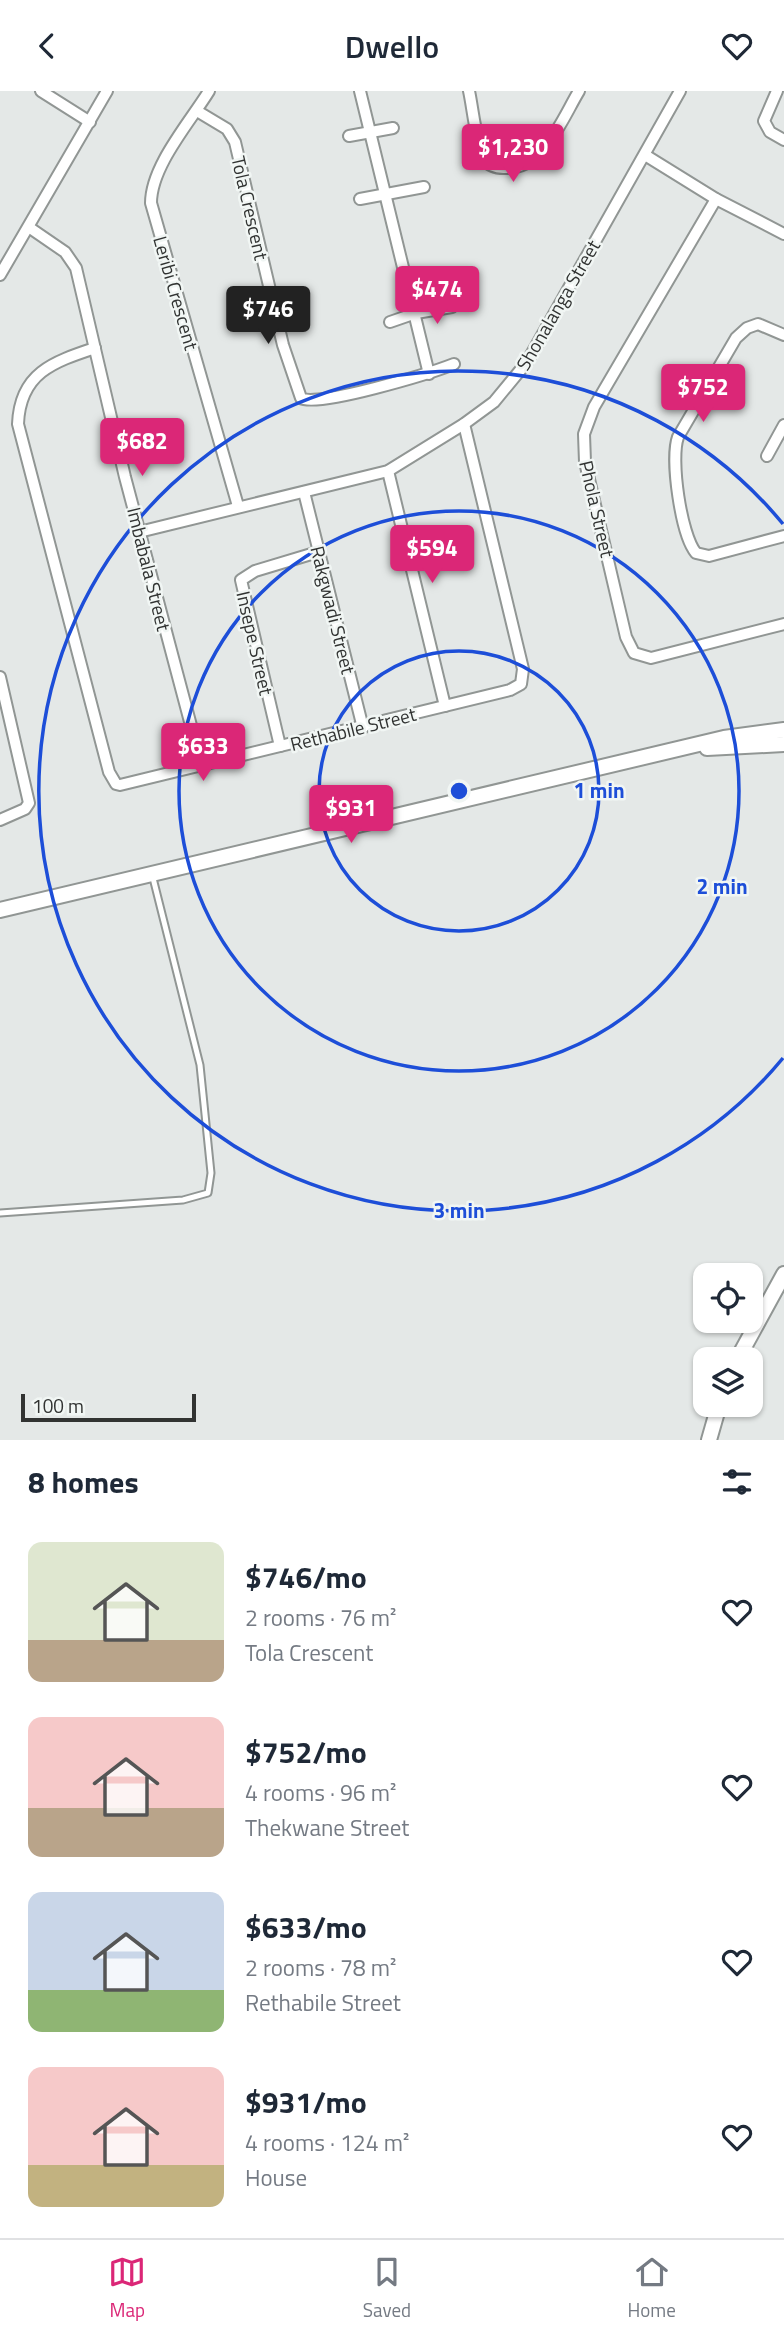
<!DOCTYPE html>
<html lang="en">
<head>
<meta charset="utf-8">
<style>
  body { margin:0; font-family:"Titillium Web",sans-serif; background:#f2f2f3; color:#1f2937; height:100vh; display:flex; flex-direction:column; font-size:26px; white-space:nowrap }
  * { box-sizing:border-box; margin:0 }
  p { font-size:23px; color:#747a83 }
  .icon { flex:none; width:38px; height:38px; fill:none; stroke:currentColor; stroke-width:2; stroke-linecap:round; stroke-linejoin:round }
  .map { position:relative; height:1349px; overflow:hidden }
  .details { display:flex; flex-direction:column; background:#fff; flex:1 }
  .details>* { flex:none }
  .controls { position:absolute; left:693px; top:1172px; display:grid; gap:14px }
  .controls a { display:grid; place-items:center; width:70px; height:70px; border-radius:14px; background:#fff; box-shadow:0 2px 5px #0004; font-size:35px }
  .scale { position:absolute; left:21px; bottom:18px; width:175px; box-sizing:border-box; padding-left:7px; border:4px solid #313332; border-top:0; font-size:19px; line-height:24px; white-space:nowrap; color:#313332; -webkit-text-stroke:5px #f1f6f4; paint-order:stroke }
  .price { position:absolute; translate:-50% -60px; padding:0 16px; border-radius:7px; background:#db2777; color:#fff; font-size:23px; line-height:46px; filter:drop-shadow(0 2px 4px #0008) }
  .price::after { content:''; position:absolute; left:50%; top:42px; width:21px; height:16px; margin-left:-10px; background:inherit; clip-path:polygon(0 0,100% 0,50% 100%) }
  .price.selected { background:#222; color:#fff }
  ul { padding:0; list-style:none }
  li { display:flex; align-items:center; gap:21px; height:175px; padding:0 28px }
  li span { display:grid; place-items:center; flex:none; width:196px; height:140px; border-radius:14px; color:#555 }
  li>.icon { margin-inline-start:auto }
  span .icon { width:84px; height:84px; fill:#fffc; stroke-width:1 }
  li b { font-size:30px }
  h2 { display:flex; justify-content:space-between; align-items:center; height:84px; padding:0 28px; font-size:30px }
  header { display:flex; justify-content:space-between; align-items:center; height:91px; padding:0 28px; background:#fff; font-size:32px; font-weight:600 }
  .tabs { display:flex; justify-content:space-around; align-items:center; height:98px; border-top:2px solid #e0e1e3; background:#fff; font-size:19px; color:#747a83 }
  .tabs a { display:grid; justify-items:center; gap:4px }
  .tabs .selected { color:#db2777 }
  .map>svg:first-child { display:block }
  .lines { fill:none; stroke-linecap:round; stroke-linejoin:round }
  .service-casing { stroke:#919694; stroke-width:9 }
  .minor-casing { stroke:#919694; stroke-width:14 }
  .secondary-casing { stroke:#919694; stroke-width:18 }
  .service { stroke:#fff; stroke-width:5 }
  .minor { stroke:#fff; stroke-width:10 }
  .secondary { stroke:#fff; stroke-width:14 }
  .ring { fill:none; stroke:#1d4ed8; stroke-width:3.5 }
  .labels { text-anchor:middle; stroke-width:5; stroke-linejoin:round; paint-order:stroke }
  .street-label { font-size:19px; fill:#313332; stroke:#f1f6f4 }
  .centre { fill:#1d4ed8; stroke:#f1f6f4; stroke-width:3.5 }
  .ring-label { font-size:21px; text-anchor:middle; font-weight:bold; fill:#1d4ed8; stroke:#f1f6f4; stroke-width:5; stroke-linejoin:round; paint-order:stroke }
</style>
</head>
<body>
<header><svg class="icon" aria-label="back" viewBox="0 0 24 24"><path d="M15 5l-7 7 7 7"/></svg>Dwello<svg class="icon" aria-label="heart" viewBox="0 0 24 24"><path d="M12 20l-8-8c-3-5 5-10 8-4 3-6 11-1 8 4z"/></svg></header>
<div class="map">
<svg width="784" height="1349" viewBox="0 0 784 1349">
  <rect width="100%" height="100%" fill="#e4e8e7"/>
  <g class="lines">
    <g class="service-casing">
      <path id="service" d="M0,1122L183,1109L208,1102L211,1082L200,974L152,783"/>
    </g>
    <g class="minor-casing">
      <g id="minor">
        <path d="M41,0L90,31"/>
        <path d="M209,0C190,31 151,75 151,112L238,415"/>
        <path d="M360,0L429,283"/>
        <path d="M469,0C473,18 476,54 485,69C489,75 497,77 504,77C543,80 562,28 579,0"/>
        <path d="M777,0L764,30L770,41L784,49"/>
        <path d="M197,20L227,38L235,51L283,254L301,307C317,317 431,282 454,273"/>
        <path d="M349,45L393,37"/>
        <path d="M645,64L716,108L784,143"/>
        <path d="M360,108L424,96"/>
        <path d="M716,108L594,316L584,343L585,371L626,546L634,562L651,567L784,533"/>
        <path d="M30,137L65,161L76,177L125,386L202,676"/>
        <path d="M0,184L107,0"/>
        <path d="M390,231L416,222L452,216"/>
        <path d="M784,244L758,233L747,237L736,247L678,346C670,368 681,444 696,462L709,465L784,445"/>
        <path d="M95,257C53,271 20,282 18,333L109,681L116,693L120,694L510,599L521,593L523,578L464,333"/>
        <path d="M767,365L784,334"/>
        <path d="M388,380L445,615"/>
        <path d="M304,401L363,637"/>
        <path d="M139,441L388,380L464,333L494,311L527,271L680,0"/>
        <path d="M0,586L29,712L25,718L0,729"/>
        <path d="M280,655L241,489L255,480L318,461"/>
      </g>
    </g>
    <g class="secondary-casing">
      <g id="secondary">
        <path d="M707,657L784,653"/>
        <path d="M0,819L724,647L784,639"/>
        <path d="M737,1269L784,1183"/>
        <path d="M709,1349L719,1314"/>
      </g>
    </g>
    <use href="#service" class="service"/>
    <use href="#minor" class="minor"/>
    <use href="#secondary" class="secondary"/>
  </g>
  <g class="ring">
    <circle cx="459" cy="700" r="140"/>
    <circle cx="459" cy="700" r="280"/>
    <path d="M783 967A420 420 0 1 1 783 433"/>
  </g>
  <g class="labels">
    <g class="street-label">
      <text transform="translate(250 117) rotate(77)" y="7">Tola Crescent</text>
      <text transform="translate(176 202) rotate(74)" y="7">Leribi Crescent</text>
      <text transform="translate(558 214) rotate(-60)" y="7">Shonalanga Street</text>
      <text transform="translate(597 418) rotate(77)" y="7">Phola Street</text>
      <text transform="translate(149 478) rotate(76)" y="7">Imbabala Street</text>
      <text transform="translate(333 519) rotate(76)" y="7">Rakgwadi Street</text>
      <text transform="translate(255 552) rotate(77)" y="7">Insepe Street</text>
      <text transform="translate(353 638) rotate(-14)" y="7">Rethabile Street</text>
    </g>
  </g>
  <circle cx="459" cy="700" r="10" class="centre"/>
  <g class="ring-label">
    <text x="599" y="707">1 min</text>
    <text x="722" y="803">2 min</text>
    <text x="459" y="1127">3 min</text>
  </g>
</svg>
<div class="controls">
<a><svg class="icon" aria-label="locate" viewBox="0 0 24 24"><circle cx="12" cy="12" r="6"/><path d="M12 2v4M12 18v4M2 12h4M18 12h4"/></svg></a>
<a><svg class="icon" aria-label="layers" viewBox="0 0 24 24"><path d="M12 4l9 5-9 5-9-5zM3 14l9 5 9-5"/></svg></a>
</div>
<div class="scale">100 m</div>
<b class="price" style="left:513px;top:93px">$1,230</b>
<b class="price" style="left:437px;top:235px">$474</b>
<b class="price selected" style="left:268px;top:255px">$746</b>
<b class="price" style="left:703px;top:333px">$752</b>
<b class="price" style="left:142px;top:387px">$682</b>
<b class="price" style="left:432px;top:494px">$594</b>
<b class="price" style="left:203px;top:692px">$633</b>
<b class="price" style="left:351px;top:754px">$931</b>
</div>
<section class="details">
<h2>8 homes<svg class="icon" aria-label="filters" viewBox="0 0 24 24"><path d="M4 7h16M4 17h16"/><circle cx="9" cy="7" r="2"/><circle cx="15" cy="17" r="2"/></svg></h2>
<ul>
<li><span style="background:linear-gradient(#dfe7d0 70%,#b9a48a 0)"><svg class="icon" aria-label="home" viewBox="0 0 24 24"><path d="M3 11l9-7 9 7M6 9v11h12V9"/></svg></span><div><b>$746/mo</b><p>2 rooms · 76 m²</p><p>Tola Crescent</p></div><svg class="icon" aria-label="heart" viewBox="0 0 24 24"><path d="M12 20l-8-8c-3-5 5-10 8-4 3-6 11-1 8 4z"/></svg></li>
<li><span style="background:linear-gradient(#f6c9c9 65%,#b9a48a 0)"><svg class="icon" aria-label="home" viewBox="0 0 24 24"><path d="M3 11l9-7 9 7M6 9v11h12V9"/></svg></span><div><b>$752/mo</b><p>4 rooms · 96 m²</p><p>Thekwane Street</p></div><svg class="icon" aria-label="heart" viewBox="0 0 24 24"><path d="M12 20l-8-8c-3-5 5-10 8-4 3-6 11-1 8 4z"/></svg></li>
<li><span style="background:linear-gradient(#c9d6e8 70%,#8fb573 0)"><svg class="icon" aria-label="home" viewBox="0 0 24 24"><path d="M3 11l9-7 9 7M6 9v11h12V9"/></svg></span><div><b>$633/mo</b><p>2 rooms · 78 m²</p><p>Rethabile Street</p></div><svg class="icon" aria-label="heart" viewBox="0 0 24 24"><path d="M12 20l-8-8c-3-5 5-10 8-4 3-6 11-1 8 4z"/></svg></li>
<li><span style="background:linear-gradient(#f6c9c9 70%,#c2b280 0)"><svg class="icon" aria-label="home" viewBox="0 0 24 24"><path d="M3 11l9-7 9 7M6 9v11h12V9"/></svg></span><div><b>$931/mo</b><p>4 rooms · 124 m²</p><p>House</p></div><svg class="icon" aria-label="heart" viewBox="0 0 24 24"><path d="M12 20l-8-8c-3-5 5-10 8-4 3-6 11-1 8 4z"/></svg></li>
</ul>
</section>
<nav class="tabs">
<a class="selected"><svg class="icon" aria-label="map" viewBox="0 0 24 24"><path d="M3 6l6-2 6 2 6-2v14l-6 2-6-2-6 2zM9 4v14M15 6v14"/></svg>Map</a>
<a><svg class="icon" aria-label="saved" viewBox="0 0 24 24"><path d="M7 4h10v16l-5-4-5 4z"/></svg>Saved</a>
<a><svg class="icon" aria-label="home" viewBox="0 0 24 24"><path d="M3 11l9-7 9 7M6 9v11h12V9"/></svg>Home</a>
</nav>
</body>
</html>
